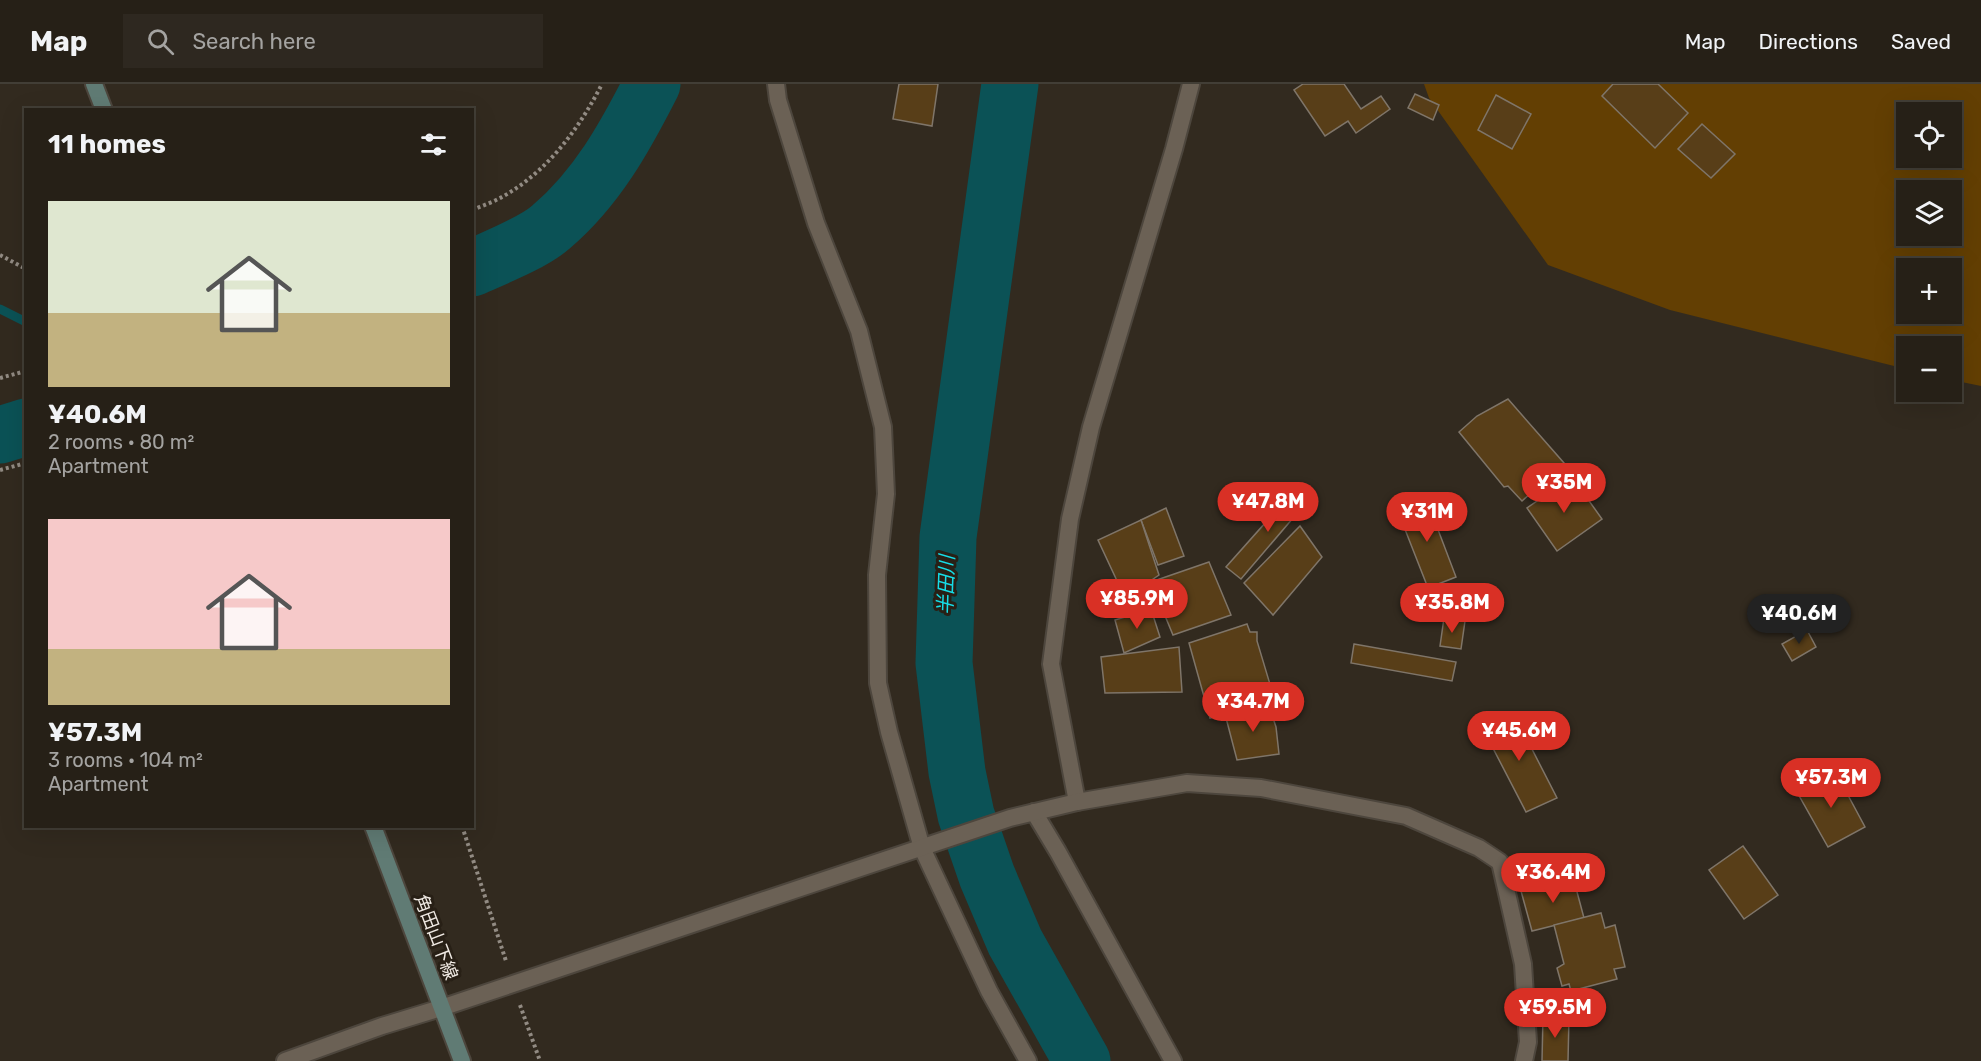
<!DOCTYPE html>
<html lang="en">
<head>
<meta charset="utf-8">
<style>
  body { margin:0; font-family:Rubik,"Noto Sans JP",sans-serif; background:#2e2820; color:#f1f3f6; height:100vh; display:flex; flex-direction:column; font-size:22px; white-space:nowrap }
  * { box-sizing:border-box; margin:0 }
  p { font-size:20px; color:#a4a3a1 }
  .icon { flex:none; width:33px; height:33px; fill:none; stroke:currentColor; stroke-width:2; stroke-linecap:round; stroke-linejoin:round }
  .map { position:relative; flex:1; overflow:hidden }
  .panel { position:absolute; left:24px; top:24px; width:450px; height:720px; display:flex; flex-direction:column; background:#262017; border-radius:0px; box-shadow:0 6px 24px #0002,0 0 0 2px #423e36 }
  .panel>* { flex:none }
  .tools { position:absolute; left:1896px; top:18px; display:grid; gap:12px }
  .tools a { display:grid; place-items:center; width:66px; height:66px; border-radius:0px; background:#262017; box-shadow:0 6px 24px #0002,0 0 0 2px #423e36; font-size:30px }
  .price { position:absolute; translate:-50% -51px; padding:0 14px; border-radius:21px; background:#d93025; color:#fff; font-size:20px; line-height:39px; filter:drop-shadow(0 2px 3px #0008) }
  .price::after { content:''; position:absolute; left:50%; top:36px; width:18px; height:14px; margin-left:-9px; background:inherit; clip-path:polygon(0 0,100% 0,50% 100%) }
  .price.active { background:#222; color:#fff }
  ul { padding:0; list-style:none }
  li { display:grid; align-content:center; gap:12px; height:318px; padding:0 24px }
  li span { display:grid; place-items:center; height:186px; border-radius:0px; color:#555 }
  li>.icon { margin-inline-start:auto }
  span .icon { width:108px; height:108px; fill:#fffc; stroke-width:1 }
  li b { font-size:26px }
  h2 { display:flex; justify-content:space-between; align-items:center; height:72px; padding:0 24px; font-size:26px }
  header { display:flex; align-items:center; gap:36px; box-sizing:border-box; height:84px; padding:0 30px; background:#262017; border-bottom:2px solid #423e36 }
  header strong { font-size:28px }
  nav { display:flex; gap:33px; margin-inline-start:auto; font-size:21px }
  .search { width:420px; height:54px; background:#2e2820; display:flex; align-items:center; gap:15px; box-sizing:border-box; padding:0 21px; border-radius:0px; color:#a4a3a1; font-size:22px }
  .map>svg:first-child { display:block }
  .green { fill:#633f03; fill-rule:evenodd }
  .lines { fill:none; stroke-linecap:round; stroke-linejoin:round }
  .stream { stroke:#0b5256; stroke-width:9 }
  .river { stroke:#0b5256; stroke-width:57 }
  .building { fill:#583e18; stroke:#7f7569; stroke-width:1.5 }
  .minor-casing { stroke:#4d463d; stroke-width:20 }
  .tertiary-casing { stroke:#4d463d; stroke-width:20 }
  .secondary-casing { stroke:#4d463d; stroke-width:20 }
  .path { stroke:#928b83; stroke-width:4; stroke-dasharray:3 3; stroke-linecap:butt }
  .minor { stroke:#6b6155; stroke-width:16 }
  .tertiary { stroke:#6b6155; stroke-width:16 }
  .secondary { stroke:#607b74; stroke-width:16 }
  .labels { text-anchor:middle; stroke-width:6; stroke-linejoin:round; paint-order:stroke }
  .street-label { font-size:18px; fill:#f0eae4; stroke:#282016 }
  .water-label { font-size:20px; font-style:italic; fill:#16dde7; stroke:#282016 }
</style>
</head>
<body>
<header>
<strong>Map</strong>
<div class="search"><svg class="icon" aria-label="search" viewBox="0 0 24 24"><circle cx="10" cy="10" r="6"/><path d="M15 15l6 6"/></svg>Search here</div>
<nav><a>Map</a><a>Directions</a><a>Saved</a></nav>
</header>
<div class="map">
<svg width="1981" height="977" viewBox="0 0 1981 977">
  <rect width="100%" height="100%" fill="#322a1f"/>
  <path class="green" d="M1424,0H1981V302L1952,296V262H1906V285L1670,226L1548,181L1429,14ZM1906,28H1952V74H1906ZM1906,106H1952V152H1906ZM1906,184H1952V230H1906Z"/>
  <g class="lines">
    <path class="stream" d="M0,225L26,238"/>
    <g class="river">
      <path d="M1010,0L948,453L944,579L957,688L966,731L987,792L1015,858L1082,977"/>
      <path d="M472,184C494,174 533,159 551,143C597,104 625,53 652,0"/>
      <path d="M0,351L26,343"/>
    </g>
  </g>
  <g class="building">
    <path d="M899,0H938L932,42L893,35Z"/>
    <path d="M1303,0H1344L1361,25L1381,12L1390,25L1356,49L1348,37L1325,52L1294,6Z"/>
    <path d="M1613,0H1658L1688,29L1655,64L1602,12Z"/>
    <path d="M1415,10L1439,21L1433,36L1408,24Z"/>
    <path d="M1496,11L1531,30L1512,65L1478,46Z"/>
    <path d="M1702,40L1735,70L1711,94L1678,65Z"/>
    <path d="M1508,315L1564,379L1522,417L1508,402L1504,403L1459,348L1477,332Z"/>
    <path d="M1572,393L1602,435L1557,467L1527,424Z"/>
    <path d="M1298,402L1311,413L1241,495L1226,483Z"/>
    <path d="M1426,414L1456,493L1428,504L1397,425Z"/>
    <path d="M1166,424L1184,472L1158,481L1141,436Z"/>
    <path d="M1141,436L1159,491L1125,514L1098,456Z"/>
    <path d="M1300,442L1322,473L1273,531L1244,499Z"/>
    <path d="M1209,478L1231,531L1173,551L1151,498Z"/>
    <path d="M1151,525L1160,553L1124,569L1115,536Z"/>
    <path d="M1444,534L1465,537L1461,565L1440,562Z"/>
    <path d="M1247,540L1250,548H1257V557L1275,617L1210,634L1189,559Z"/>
    <path d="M1807,546L1816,563L1792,577L1782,560Z"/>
    <path d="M1354,560L1456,578L1452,597L1351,579Z"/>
    <path d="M1179,563L1182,608L1105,609L1101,573Z"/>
    <path d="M1269,622L1276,643L1279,670L1237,676L1225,630Z"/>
    <path d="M1513,628L1557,714L1526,728L1482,643Z"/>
    <path d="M1835,687L1865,743L1828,763L1797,708Z"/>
    <path d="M1743,762L1778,811L1744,835L1709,786Z"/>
    <path d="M1573,793L1584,834L1532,847L1521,807Z"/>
    <path d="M1601,829L1605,844L1615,841L1625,883L1614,885L1617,895L1571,907L1569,900L1562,902L1557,884L1564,880L1554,841Z"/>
    <path d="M1543,932L1569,933L1568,977H1542Z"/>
  </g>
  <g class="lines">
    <g class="minor-casing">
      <g id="minor">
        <path d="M776,0L778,16L816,139L859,247L883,343L886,410L877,491L878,599L889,648L922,764L989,907L1028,977"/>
        <path d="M1077,718L1051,580L1070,435L1091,343L1174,65L1191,0"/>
        <path d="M1034,728L1058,768L1173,977"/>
        <path d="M441,924L1010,734L1077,718L1187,699L1261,704L1406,732L1479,764L1500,778L1523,880L1528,958L1524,977"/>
      </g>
    </g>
    <g class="tertiary-casing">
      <path id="tertiary" d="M285,977L382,942L441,924"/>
    </g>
    <g class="secondary-casing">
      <g id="secondary">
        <path d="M94,0L104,26"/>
        <path d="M373,742L462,977"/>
      </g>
    </g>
    <g class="path">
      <path d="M472,126C482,122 493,118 502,113C547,88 579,45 602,0"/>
      <path d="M0,171L26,185"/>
      <path d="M0,294L26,287"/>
      <path d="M0,386L26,379"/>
      <path d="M462,742L506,877"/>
      <path d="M520,921L540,977"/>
    </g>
    <use href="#minor" class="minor"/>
    <use href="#tertiary" class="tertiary"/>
    <use href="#secondary" class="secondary"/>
  </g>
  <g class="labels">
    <g class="street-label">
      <text transform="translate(436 853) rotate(69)" y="6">角田山下線</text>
    </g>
    <g class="water-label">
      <text transform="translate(946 501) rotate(-88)" y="7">半田川</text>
    </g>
  </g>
</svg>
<div class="tools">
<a><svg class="icon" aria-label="locate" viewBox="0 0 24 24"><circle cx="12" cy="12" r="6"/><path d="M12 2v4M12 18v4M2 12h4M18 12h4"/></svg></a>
<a><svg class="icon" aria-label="layers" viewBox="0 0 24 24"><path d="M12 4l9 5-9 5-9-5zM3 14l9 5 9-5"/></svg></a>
<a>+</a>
<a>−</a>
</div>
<b class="price" style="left:1564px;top:430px">¥35M</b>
<b class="price" style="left:1268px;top:449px">¥47.8M</b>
<b class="price" style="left:1427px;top:459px">¥31M</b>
<b class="price" style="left:1137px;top:546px">¥85.9M</b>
<b class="price" style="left:1452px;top:550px">¥35.8M</b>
<b class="price active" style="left:1799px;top:561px">¥40.6M</b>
<b class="price" style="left:1253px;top:649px">¥34.7M</b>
<b class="price" style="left:1519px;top:678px">¥45.6M</b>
<b class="price" style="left:1831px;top:725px">¥57.3M</b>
<b class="price" style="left:1553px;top:820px">¥36.4M</b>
<b class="price" style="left:1555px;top:955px">¥59.5M</b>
<section class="panel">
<h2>11 homes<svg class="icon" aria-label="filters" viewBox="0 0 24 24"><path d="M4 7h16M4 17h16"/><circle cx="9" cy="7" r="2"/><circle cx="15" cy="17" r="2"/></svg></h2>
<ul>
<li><span style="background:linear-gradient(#dfe7d0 60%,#c2b280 0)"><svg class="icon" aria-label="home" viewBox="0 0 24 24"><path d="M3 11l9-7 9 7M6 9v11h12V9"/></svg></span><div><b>¥40.6M</b><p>2 rooms · 80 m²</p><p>Apartment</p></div></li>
<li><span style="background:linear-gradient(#f6c9c9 70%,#c2b280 0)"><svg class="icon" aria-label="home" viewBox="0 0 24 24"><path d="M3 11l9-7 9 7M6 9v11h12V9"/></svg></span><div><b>¥57.3M</b><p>3 rooms · 104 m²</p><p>Apartment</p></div></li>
</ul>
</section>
</div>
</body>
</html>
